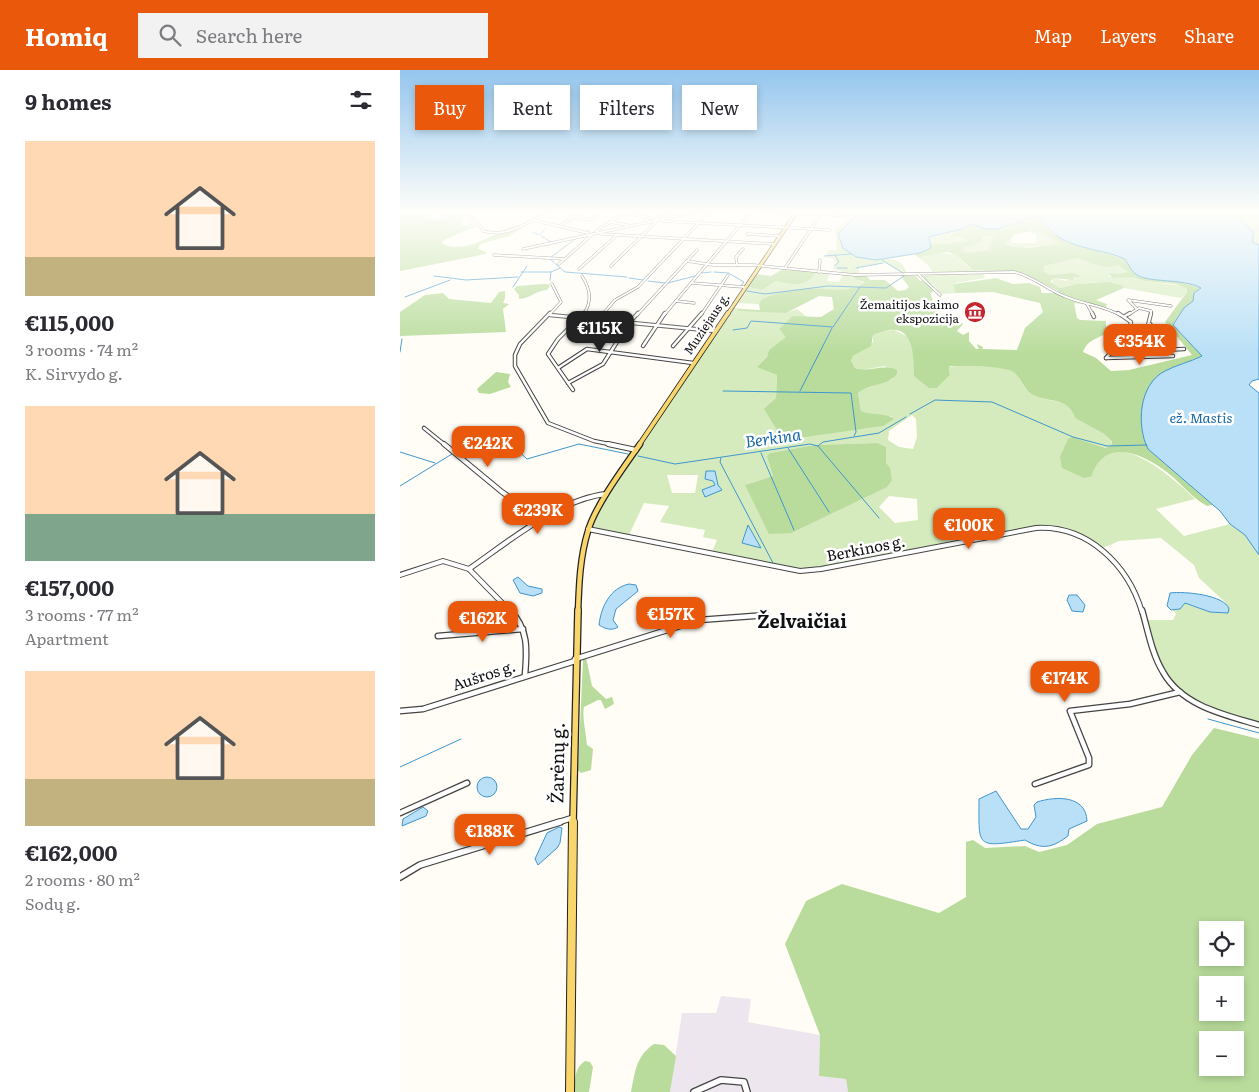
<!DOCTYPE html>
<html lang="en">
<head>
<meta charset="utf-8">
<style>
  body { margin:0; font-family:Literata,serif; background:#f2f2f3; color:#2b2b33; height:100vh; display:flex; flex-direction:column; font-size:19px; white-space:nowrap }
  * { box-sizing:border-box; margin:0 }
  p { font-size:16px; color:#7c7c81 }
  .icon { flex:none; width:28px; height:28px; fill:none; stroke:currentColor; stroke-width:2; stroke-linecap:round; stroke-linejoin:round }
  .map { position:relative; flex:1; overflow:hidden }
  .panel { display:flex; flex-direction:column; background:#fff; width:400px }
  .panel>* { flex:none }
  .banner { position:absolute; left:15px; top:15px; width:475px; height:45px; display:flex; gap:10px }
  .tools { position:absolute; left:799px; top:851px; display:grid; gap:10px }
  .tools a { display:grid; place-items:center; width:45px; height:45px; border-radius:0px; background:#fff; box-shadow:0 2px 8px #0003; font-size:25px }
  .price { position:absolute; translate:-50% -42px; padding:0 11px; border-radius:10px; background:#ea580c; color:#fff; font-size:16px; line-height:32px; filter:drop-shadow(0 1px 2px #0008) }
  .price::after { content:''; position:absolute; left:50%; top:30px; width:15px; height:11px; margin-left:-8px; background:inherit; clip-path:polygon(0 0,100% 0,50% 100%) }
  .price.active { background:#222; color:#fff }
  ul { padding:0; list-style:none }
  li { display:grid; align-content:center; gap:10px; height:265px; padding:0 25px }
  li span { display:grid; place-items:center; height:155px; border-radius:0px; color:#555 }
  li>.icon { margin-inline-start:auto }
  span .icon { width:90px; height:90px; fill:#fffc; stroke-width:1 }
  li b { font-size:21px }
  h2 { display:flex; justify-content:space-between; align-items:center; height:60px; padding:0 25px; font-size:21px }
  .pill { padding:0 18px; border-radius:0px; background:#fff; box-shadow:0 2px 8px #0003; font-size:18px; line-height:45px }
  .pill.active { background:#ea580c; color:#fff }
  header { display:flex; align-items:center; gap:30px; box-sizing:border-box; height:70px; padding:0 25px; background:#ea580c; color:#fff }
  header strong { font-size:24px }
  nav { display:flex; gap:28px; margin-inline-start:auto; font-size:18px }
  .search { width:350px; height:45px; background:#f2f2f3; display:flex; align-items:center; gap:12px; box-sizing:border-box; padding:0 18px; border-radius:0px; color:#7c7c81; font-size:19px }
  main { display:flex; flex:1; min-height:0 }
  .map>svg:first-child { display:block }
  .industrial { fill:#eee6ef }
  .green { fill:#d5ebbd; fill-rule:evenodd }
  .forest { fill:#b9dc9c; fill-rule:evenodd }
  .water { fill:#b9e0f7; stroke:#3f96cf }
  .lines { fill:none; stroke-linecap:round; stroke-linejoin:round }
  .stream { stroke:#3f96cf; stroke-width:1 }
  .minor-far4-casing { stroke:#444; stroke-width:3 }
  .minor-far3-casing { stroke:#444; stroke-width:4.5 }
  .minor-far2-casing { stroke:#444; stroke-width:6 }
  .minor-far1-casing { stroke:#444; stroke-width:7 }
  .minor-casing { stroke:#444; stroke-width:8 }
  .major-far4-casing { stroke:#222; stroke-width:4.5 }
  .major-far3-casing { stroke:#222; stroke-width:5.5 }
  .major-far2-casing { stroke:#222; stroke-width:7 }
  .major-far1-casing { stroke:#222; stroke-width:8 }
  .major-casing { stroke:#222; stroke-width:10 }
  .minor-far4 { stroke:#fff; stroke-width:2 }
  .minor-far3 { stroke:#fff; stroke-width:2.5 }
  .minor-far2 { stroke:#fff; stroke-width:4 }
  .minor-far1 { stroke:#fff; stroke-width:4.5 }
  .minor { stroke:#fff; stroke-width:5.5 }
  .major-far4 { stroke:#f9d66b; stroke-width:3 }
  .major-far3 { stroke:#f9d66b; stroke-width:4 }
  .major-far2 { stroke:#f9d66b; stroke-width:4.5 }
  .major-far1 { stroke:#f9d66b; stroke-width:5.5 }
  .major { stroke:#f9d66b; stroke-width:8 }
  .labels { text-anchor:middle; stroke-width:5; stroke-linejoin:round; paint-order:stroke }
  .far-poi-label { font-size:12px; fill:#111; stroke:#fff; text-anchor:end }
  .far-street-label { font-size:12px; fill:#111; stroke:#fff }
  .far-water-label { font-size:14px; font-style:italic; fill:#1768a6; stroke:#fff }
  .street-label { font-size:15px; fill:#111; stroke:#fff }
  .water-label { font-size:16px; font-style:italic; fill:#1768a6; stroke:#fff }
  .quarter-label { font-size:18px; font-weight:bold; fill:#111; stroke:#fff }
  .near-street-label { font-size:18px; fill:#111; stroke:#fff }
</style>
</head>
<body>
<header>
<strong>Homiq</strong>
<div class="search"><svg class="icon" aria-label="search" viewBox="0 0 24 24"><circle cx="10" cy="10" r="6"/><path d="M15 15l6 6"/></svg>Search here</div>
<nav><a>Map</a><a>Layers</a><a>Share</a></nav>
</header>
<main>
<section class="panel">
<h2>9 homes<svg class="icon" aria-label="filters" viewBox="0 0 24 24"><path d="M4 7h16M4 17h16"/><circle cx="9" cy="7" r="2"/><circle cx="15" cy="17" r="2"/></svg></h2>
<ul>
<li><span style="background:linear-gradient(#ffd9b3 75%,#c2b280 0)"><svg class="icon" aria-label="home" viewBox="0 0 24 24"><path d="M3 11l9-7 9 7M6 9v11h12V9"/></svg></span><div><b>€115,000</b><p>3 rooms · 74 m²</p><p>K. Sirvydo g.</p></div></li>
<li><span style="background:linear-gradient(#ffd9b3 70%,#7fa58c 0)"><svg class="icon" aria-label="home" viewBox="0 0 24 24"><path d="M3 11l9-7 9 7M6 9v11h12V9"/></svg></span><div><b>€157,000</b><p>3 rooms · 77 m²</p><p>Apartment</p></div></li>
<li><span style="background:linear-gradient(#ffd9b3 70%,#c2b280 0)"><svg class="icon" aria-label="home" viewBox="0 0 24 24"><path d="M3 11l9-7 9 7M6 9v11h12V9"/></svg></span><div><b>€162,000</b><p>2 rooms · 80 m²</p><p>Sodų g.</p></div></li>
</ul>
</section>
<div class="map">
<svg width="859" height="1022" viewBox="0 0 859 1022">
  <rect width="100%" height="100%" fill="#fffdf5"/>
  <path class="industrial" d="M321,926L351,929L348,952L420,965L419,1006L446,1009L448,1022H270L282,943H316Z"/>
  <g class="green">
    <path d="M455,141H458L451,152L442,158L443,178C461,195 491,183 502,194C504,196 506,201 507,204L484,193L459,197V204L424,202H443L433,199L437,192L433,191L436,189L425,187L429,180H436L437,178L435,160L452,147Z"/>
    <path d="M827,141L859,142V175L852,172L853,168L846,154Z"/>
    <path d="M634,160L656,169L660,173L622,178L605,173L611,168L612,173H636V165L630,163Z"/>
    <path d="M558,161L559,163L551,165L570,171L555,172L552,174H531L529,167Z"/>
    <path d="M589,166L594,168L590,180L566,183L563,181L564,177L574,176V174L581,173L583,168Z"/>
    <path d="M536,182L556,185L567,196L579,202L534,205L529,196L518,187Z"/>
    <path d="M678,188C692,194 703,200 718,195L727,202C723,207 715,202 709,204L710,207H732L745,211L784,216L787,222L781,228L724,218L722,215C701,211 680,212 660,218L651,214L654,208L666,211L673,207H682L650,205L644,201L646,196Z"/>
    <path d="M414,202L430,203L427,211L439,212L443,204L455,205L460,211L465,212L446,222L423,219L361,230L359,234L338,233L348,217L362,220L375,212Z"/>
    <path d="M583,204L585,208L555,213V223L541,224L526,207Z"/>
    <path d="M334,238L386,243L397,239L408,248L392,246L379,259L387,267L369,280L367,287L358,296L377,305L376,328L462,359L482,356L493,349L491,346L468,345L461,341L458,323L463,319L493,309L485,296L462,300L455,298L451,291L453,286L464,280L473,272V265L482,261L494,260L509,267L537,318L550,305L549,297C564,294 596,295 610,300C620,304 622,318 630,323C646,334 669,326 675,348L704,364L712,373V375L707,378L672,367L692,406C709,349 772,407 795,429L756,439L784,466L830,454L845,465L859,485V653C821,642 780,632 760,594C754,580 751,564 746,550H773L776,544L773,540H778L785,533L810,542L824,543L826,533L799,508L794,495L761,468L719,471L703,478L690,471L647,457L401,500L312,482L317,470L303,467L305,460L260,452L269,436L244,433L229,465L193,457L195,449L211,420ZM512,345L516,349L517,367L513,379L499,377L488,370L489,361ZM477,373L486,381V393L345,415L373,406L370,383L414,375ZM267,405H298L295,423H272ZM489,426L517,429L518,450L495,453L479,437Z"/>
  </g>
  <g class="forest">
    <path d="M0,141H29L31,142L29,148L38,150L52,141L67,143L61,151L63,154L57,157L74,153L77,156L44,170L42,173C62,186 94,164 113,156H121V159L109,166L80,174L78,179L86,182V184L0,201Z"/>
    <path d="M631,147L640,151L652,163L671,173L725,189L739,206L770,209L801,218L794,223L793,231L784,238L773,254L802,286L765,301L748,379L813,435L807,436C792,428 782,414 768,403C744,384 704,366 692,406L684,408L662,398L660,387L668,369L672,367L706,378L712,375V372L704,364L675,348C668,325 645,334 630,323C622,317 620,303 609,300C591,295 569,296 550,296L549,298L550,305L537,318H529L514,306C514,278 512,247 473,265L471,276L453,286L451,291L455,298C469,303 483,293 497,300V304C488,316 470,313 458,323L461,341C471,346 486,342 494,349L483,356L391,369L379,363L364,339L376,328L377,305L357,297L367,287L369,280L386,267L379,259L392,246L421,247L434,239L432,227L419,226L386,243L338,241V239L360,240L359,234L361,230C377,221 405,218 423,219C439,220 451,222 465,212L455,209V205H466L470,210H485L498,221L505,220L509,217L500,205L516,206L520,211L526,210L523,206L583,203L526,207L536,220L530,223C534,232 536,247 548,249C554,251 558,250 563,254L557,261L563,265L569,262V271L576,279H579L577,274L583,277L582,279L617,280L625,258L643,242L640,233L593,222L555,223L554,214L596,208L613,214L629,213L640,217L642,223H659L658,221L625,204L573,200L556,185L547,182L518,187L513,183L523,182L531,178V174H552L555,172L569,171L560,167L550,166L570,154L605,158ZM632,161H637L660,173L629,178L611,176L605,173L616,164ZM589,166L594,168L591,171L589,180L566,183L563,181L564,177L575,176L574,174L581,173L583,167ZM678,188C692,194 703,200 718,195L727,202L719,204L709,203L712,208L732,207L745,211L776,214L786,218L787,222L765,252L792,285L729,300L711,301L696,288L683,282C688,269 696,270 706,263V251L680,250L677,248L674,233L706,237L707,234L696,230L724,218L722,215L708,212L676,214L660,218L650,212L654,208L673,210V207H682L673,203L650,205L644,201L645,196Z"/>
    <path d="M383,199L414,202V205C403,218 391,214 376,211L362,220L348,217L356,204L371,206Z"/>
    <path d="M143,214H149L150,216L147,220C137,220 129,229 119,229V225L114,219L117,216Z"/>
    <path d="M105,221V228L103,233L109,234L103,239L106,262L0,266V242L25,225L43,223L49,229L91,233L99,222Z"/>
    <path d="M96,302L110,304L108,312L111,317L90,324L79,323L77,319Z"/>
    <path d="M477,373L486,377V393L490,398L492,410L487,417L391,463L369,464L345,415L373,406L367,386L370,383L414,375Z"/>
    <path d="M186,587L192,616L206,629L212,627L214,634L205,639L201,630H198L184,637C182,647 186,663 187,675L193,679L191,700L181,703L178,700L183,590Z"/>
    <path d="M814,658L859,669V1022H448L446,1009L419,1006L420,965L385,874L406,831L442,814L539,843L566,827V772L573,770L585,778L625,776L639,782L667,775L697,754L762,737L792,685ZM808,860H835V888H808ZM808,915H835V942H808ZM808,970H835V998H808Z"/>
    <path d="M254,974L264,975L276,986L270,1022H231C235,1002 236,986 254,974Z"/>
    <path d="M185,991L190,992L193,997L189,1022H175C175,1011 174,998 185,991Z"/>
  </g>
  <g class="water">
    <path d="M458,141H827L846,154L854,164L852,172L859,175V309L852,311L849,315L859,323V485L845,465L830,454L820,441L748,379C736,355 739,314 765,301C776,295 790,292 802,286L773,255L784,238L793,231L794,223L801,218C782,208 749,213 737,205C731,201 729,195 725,189C705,180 682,180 662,169C651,163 643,149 631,147L598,159H586L570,154L563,159L532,166L529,167L531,178L520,183L476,190L456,187L443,178L438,164C444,157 454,151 458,141Z"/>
    <path d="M306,401H315L318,415L322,420L305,427L302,420L315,415L313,411L305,409Z"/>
    <path d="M348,455L361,478L342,473Z"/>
    <path d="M118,507L128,516L142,519V523L133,526L120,523L113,510Z"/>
    <path d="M229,514L236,515L238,521L216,539L213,550L218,557C212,561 205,559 199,555C201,537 210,518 229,514Z"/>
    <path d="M770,523C784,521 825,525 829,539L828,543L810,542L785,533L780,539L771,540L767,536Z"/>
    <path d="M669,525H677L685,535L683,542L672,541L667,530Z"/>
    <circle cx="87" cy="717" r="10"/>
    <path d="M596,721L621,759H628L636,747L634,735L637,732C656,726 686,725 687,751L669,759L668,766C652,778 642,780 625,770C575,778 579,777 579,729Z"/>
    <path d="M23,737L28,741L26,746L2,756L3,749Z"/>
    <path d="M159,757L162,758L160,773L157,778L138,795L135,789L147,763Z"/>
  </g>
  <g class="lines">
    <g class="stream">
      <path d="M188,160L189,162"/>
      <path d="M132,162L139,165L145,159"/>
      <path d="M141,166L151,172"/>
      <path d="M424,186L451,184"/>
      <path d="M150,188L175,169"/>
      <path d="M150,189L165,202L227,207"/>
      <path d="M482,190L503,203"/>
      <path d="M434,196L439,192L435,185"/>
      <path d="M437,198H447"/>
      <path d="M456,198L483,193"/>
      <path d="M121,202H151L160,198"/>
      <path d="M314,202L329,203"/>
      <path d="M302,203L311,202"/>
      <path d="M330,204L344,212L341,216"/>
      <path d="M34,206L66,210L118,207"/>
      <path d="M229,208L243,210"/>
      <path d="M150,210L151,202"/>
      <path d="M248,211L265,213"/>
      <path d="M268,213L295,206"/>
      <path d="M113,217L127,196"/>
      <path d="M347,221L365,224L428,216L486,218L504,206"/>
      <path d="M5,227L50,210"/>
      <path d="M333,260L347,258L351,251L433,257L460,217"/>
      <path d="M0,282L2,269"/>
      <path d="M323,321L451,323L456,362L454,366"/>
      <path d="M400,321L432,258"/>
      <path d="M510,344L535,330L592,332L673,367L707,376L747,375"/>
      <path d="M418,376L479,448"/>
      <path d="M388,378L429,442"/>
      <path d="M57,381C95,356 95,360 127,389L179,374L228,384"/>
      <path d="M0,382L35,393"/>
      <path d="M361,383L394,460"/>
      <path d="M238,386L275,394L410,374L418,376L423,372L479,363L506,347"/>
      <path d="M321,388L320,392L373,493"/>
      <path d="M0,416L52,384"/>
      <path d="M808,649L859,663"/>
      <path d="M0,697L61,669"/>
    </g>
    <g class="minor-far4-casing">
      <g id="minor-far4">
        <path d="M64,141L80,155L83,161C102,166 117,159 133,150"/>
        <path d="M211,141L256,149"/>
        <path d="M228,141L196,161L202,164L374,174"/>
        <path d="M357,141L450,146"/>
        <path d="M175,147L190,150L196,146"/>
        <path d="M256,149L269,141"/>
        <path d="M132,150L188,163"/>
        <path d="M132,150L148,141"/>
        <path d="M263,151L430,160"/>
        <path d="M210,152L227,155"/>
        <path d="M159,156L185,141"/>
        <path d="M347,164L379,166"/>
        <path d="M123,179L301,141"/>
        <path d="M94,185L165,189"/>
        <path d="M287,191L313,195H353L455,205L614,202C633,206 646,219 664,226C682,234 702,235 720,245"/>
        <path d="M159,194L193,164"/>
        <path d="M337,195L336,187L343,179"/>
        <path d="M211,196L258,150"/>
        <path d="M385,198L423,141"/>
        <path d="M179,199L217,165"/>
        <path d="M419,202L420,190"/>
        <path d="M519,205L540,225"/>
        <path d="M182,206C190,219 193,231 183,245"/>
        <path d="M292,213L344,217"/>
        <path d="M276,231L294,233"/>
        <path d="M687,234L693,245"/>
        <path d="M737,239L728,230L771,236"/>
        <path d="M149,245L161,232L152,214"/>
        <path d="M202,245L215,230L238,217L310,141"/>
        <path d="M237,245L297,180"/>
        <path d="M264,245L352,141"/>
        <path d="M301,245L328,205"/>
        <path d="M728,245L739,238L751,241V245"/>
      </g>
    </g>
    <g class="minor-far3-casing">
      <g id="minor-far3">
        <path d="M150,243L120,274L115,285V296L148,353L194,371L214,375"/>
        <path d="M692,243L694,247"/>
        <path d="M150,245L315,261"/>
        <path d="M725,246L730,243"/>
        <path d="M750,254L771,279"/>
        <path d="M195,259L203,243"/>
        <path d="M243,276L265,243"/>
        <path d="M273,276L302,243"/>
        <path d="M737,281L784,279"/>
        <path d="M706,288L729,262L731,252L718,243"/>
        <path d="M706,288L773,286"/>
        <path d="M738,288L735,282L745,268L751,243"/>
        <path d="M158,298L187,279L293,293"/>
        <path d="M168,313L203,294L229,253L238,243"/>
        <path d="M173,320L148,284L158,269L184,243"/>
        <path d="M24,358L45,375"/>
      </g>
    </g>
    <g class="minor-far2-casing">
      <g id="minor-far2">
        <path d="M44,374L102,422L144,450"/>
        <path d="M208,374L236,380"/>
        <path d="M188,459L400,501L421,499L636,458C688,455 728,495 742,542"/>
        <path d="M69,499C108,472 159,429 206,424"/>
        <path d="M0,505L43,491L69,499L111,542"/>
      </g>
    </g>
    <g class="minor-far1-casing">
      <g id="minor-far1">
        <path d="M110,540C129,560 127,580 125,605"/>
        <path d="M742,540C748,561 752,584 763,602C782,636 825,645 859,655"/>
        <path d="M38,566L123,559"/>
        <path d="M175,589L299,550L366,545"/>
        <path d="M0,641L23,639L175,591"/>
        <path d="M635,714L689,695V688L670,641L730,634L780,622"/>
        <path d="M0,743L67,713"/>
        <path d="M156,753L172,748"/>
      </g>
    </g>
    <g class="minor-casing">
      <g id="minor">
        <path d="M0,807L20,795L160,752"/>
        <path d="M294,1022L321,1010L344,1012L347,1022"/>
      </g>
    </g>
    <g class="major-far4-casing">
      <path id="major-far4" d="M327,245L397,141"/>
    </g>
    <g class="major-far3-casing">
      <path id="major-far3" d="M239,375L328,243"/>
    </g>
    <g class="major-far2-casing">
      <path id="major-far2" d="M178,542C179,514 180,487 188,461C195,436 224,397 240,374"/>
    </g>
    <g class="major-far1-casing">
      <path id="major-far1" d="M173,753L178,540"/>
    </g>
    <g class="major-casing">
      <path id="major" d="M170,1022L173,752"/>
    </g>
    <use href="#minor-far4" class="minor-far4"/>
    <use href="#minor-far3" class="minor-far3"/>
    <use href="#minor-far2" class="minor-far2"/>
    <use href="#minor-far1" class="minor-far1"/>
    <use href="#minor" class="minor"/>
    <use href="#major-far4" class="major-far4"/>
    <use href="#major-far3" class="major-far3"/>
    <use href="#major-far2" class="major-far2"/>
    <use href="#major-far1" class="major-far1"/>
    <use href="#major" class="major"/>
  </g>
  <linearGradient id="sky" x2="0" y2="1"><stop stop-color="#95c6ee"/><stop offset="0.5" stop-color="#fffefa"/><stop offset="1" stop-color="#fffefa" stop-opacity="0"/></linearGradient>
  <rect width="859" height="284" fill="url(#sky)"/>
  <defs>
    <g id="museum-disc" transform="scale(1.125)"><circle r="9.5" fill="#c4262e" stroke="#fff"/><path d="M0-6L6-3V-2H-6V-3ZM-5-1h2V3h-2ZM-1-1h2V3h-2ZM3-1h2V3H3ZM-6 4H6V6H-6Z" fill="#fff"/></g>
  </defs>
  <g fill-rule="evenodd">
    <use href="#museum-disc" x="575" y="242"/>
  </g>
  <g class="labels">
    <g class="far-poi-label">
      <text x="559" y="239">Žemaitijos kaimo<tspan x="559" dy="14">ekspozicija</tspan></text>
    </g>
    <g class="far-street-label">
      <text transform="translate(307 254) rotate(-56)" y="4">Muziejaus g.</text>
    </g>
    <g class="far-water-label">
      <text x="801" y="353">ež. Mastis</text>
    </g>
    <g class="street-label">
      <text transform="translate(466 479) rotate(-11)" y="5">Berkinos g.</text>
      <text transform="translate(84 606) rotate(-18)" y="5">Aušros g.</text>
    </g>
    <g class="water-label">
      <text transform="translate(373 368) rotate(-8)" y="6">Berkina</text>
    </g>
    <g class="quarter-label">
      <text x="402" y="558">Želvaičiai</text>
    </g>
    <g class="near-street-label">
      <text transform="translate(158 693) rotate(-89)" y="6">Žarėnų g.</text>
    </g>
  </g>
</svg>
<div class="tools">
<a><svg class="icon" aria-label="locate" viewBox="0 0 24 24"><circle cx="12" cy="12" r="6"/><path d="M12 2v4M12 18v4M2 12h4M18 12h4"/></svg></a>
<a>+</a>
<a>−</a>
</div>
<b class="price active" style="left:200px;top:283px">€115K</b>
<b class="price" style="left:740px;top:296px">€354K</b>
<b class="price" style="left:88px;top:398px">€242K</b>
<b class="price" style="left:138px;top:465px">€239K</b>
<b class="price" style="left:569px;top:480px">€100K</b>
<b class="price" style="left:271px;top:569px">€157K</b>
<b class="price" style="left:83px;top:573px">€162K</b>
<b class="price" style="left:665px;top:633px">€174K</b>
<b class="price" style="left:90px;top:786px">€188K</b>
<div class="banner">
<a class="pill active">Buy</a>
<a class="pill">Rent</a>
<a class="pill">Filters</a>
<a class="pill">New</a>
</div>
</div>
</main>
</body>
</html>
